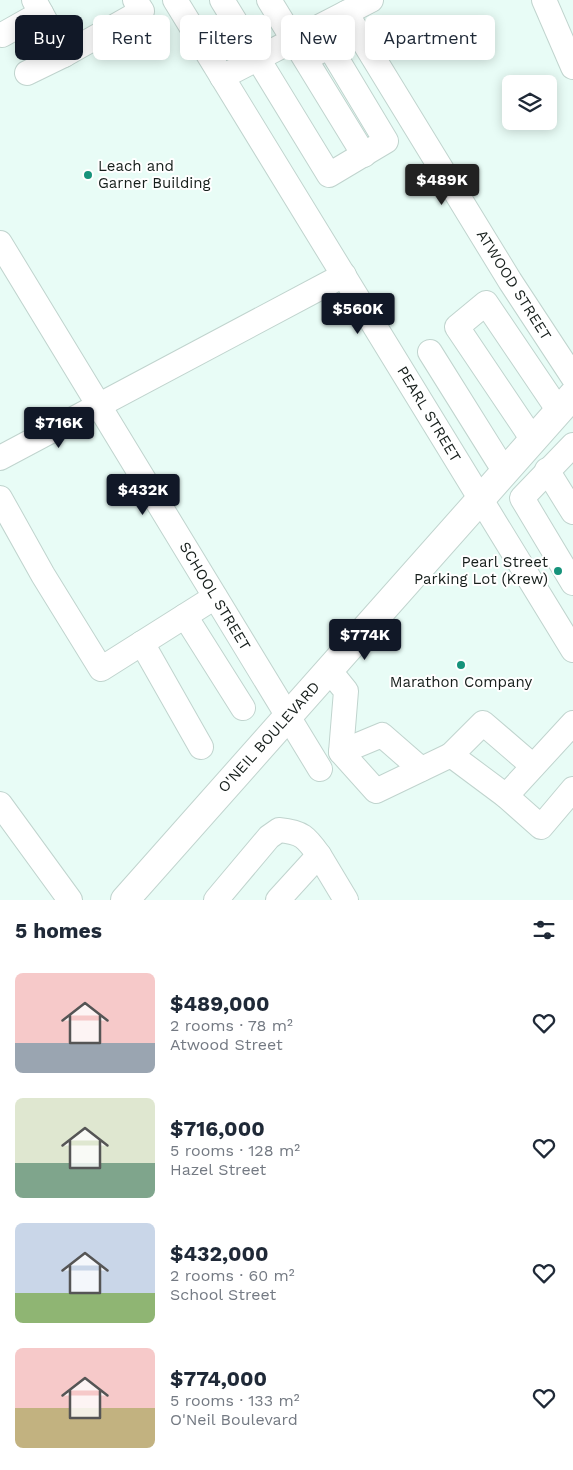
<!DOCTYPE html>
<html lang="en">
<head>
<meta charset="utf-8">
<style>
  body { margin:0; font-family:"Work Sans",sans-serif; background:#f6f6f7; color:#1f2937; height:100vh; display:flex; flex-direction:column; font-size:19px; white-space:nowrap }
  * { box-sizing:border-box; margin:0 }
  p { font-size:16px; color:#747a83 }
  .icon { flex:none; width:28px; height:28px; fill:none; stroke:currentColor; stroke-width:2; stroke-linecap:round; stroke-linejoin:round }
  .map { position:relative; height:900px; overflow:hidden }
  .side { display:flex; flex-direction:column; background:#fff; flex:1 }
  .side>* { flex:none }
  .hud { position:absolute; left:15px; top:15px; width:544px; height:45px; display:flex; gap:10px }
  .buttons { position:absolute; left:502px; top:75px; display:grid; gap:10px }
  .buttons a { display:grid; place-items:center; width:55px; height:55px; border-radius:8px; background:#fff; box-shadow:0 2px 12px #0003; font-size:25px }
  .price { position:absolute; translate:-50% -42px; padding:0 11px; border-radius:5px; background:#111827; color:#fff; font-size:16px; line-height:32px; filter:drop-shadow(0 1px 2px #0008) }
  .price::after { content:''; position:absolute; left:50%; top:30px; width:15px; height:11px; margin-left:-8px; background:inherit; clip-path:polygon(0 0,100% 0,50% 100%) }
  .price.current { background:#222; color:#fff }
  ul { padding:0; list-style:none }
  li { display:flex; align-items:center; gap:15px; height:125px; padding:0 15px }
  li span { display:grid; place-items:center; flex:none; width:140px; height:100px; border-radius:8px; color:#555 }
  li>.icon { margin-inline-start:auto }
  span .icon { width:60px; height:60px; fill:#fffc; stroke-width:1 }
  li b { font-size:21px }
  h2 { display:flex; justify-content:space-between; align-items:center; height:60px; padding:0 15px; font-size:21px }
  .tag { padding:0 18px; border-radius:8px; background:#fff; box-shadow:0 2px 12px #0003; font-size:18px; line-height:45px }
  .tag.current { background:#111827; color:#fff }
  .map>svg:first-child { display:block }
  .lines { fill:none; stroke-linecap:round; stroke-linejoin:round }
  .minor-casing { stroke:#c0d4ce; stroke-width:26 }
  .major-casing { stroke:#c0d4ce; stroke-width:30 }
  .minor { stroke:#fff; stroke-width:24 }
  .major { stroke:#fff; stroke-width:28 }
  .poi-dot { fill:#16937b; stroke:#fff; stroke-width:2 }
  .labels { text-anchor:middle; stroke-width:4; stroke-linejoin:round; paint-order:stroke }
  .poi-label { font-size:15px; fill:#161e1b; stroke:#fff; text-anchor:start }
  .street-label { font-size:15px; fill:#161e1b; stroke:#fff }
</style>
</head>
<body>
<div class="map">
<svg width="573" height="900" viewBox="0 0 573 900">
  <rect width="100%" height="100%" fill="#e8fcf6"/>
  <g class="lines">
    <g class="minor-casing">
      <g id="minor">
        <path d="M34,0L64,55L142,11L135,0"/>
        <path d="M175,0L573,650"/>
        <path d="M222,0L329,175L386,141L329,46L306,59"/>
        <path d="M269,0L364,155"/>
        <path d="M544,0L573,67"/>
        <path d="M346,13L510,281L573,377"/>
        <path d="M2,35L41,13"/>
        <path d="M27,73L64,55"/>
        <path d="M222,77L371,0"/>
        <path d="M0,243L320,769"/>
        <path d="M430,352L505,472"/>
        <path d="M533,440L457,327L486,303L559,411"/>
        <path d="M573,445L522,498L573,583"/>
        <path d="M0,458L344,275"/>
        <path d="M547,470L573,512"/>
        <path d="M0,498L43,575L101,669L215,597"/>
        <path d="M185,616L243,708"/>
        <path d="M142,643L201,747"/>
        <path d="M329,670L346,691L341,752L376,791L451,755L506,796L573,723"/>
        <path d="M341,752L382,735L421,769"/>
        <path d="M451,755L483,723L533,766"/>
        <path d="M506,796L541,827L573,789"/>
        <path d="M0,804L70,900"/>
        <path d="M216,900L269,837L279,830C302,832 306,837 319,855"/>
        <path d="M278,900L319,855L346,900"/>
      </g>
    </g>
    <g class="major-casing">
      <path id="major" d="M125,900L573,395"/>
    </g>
    <use href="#minor" class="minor"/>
    <use href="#major" class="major"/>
  </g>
  <g class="poi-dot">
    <circle cx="88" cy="175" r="5"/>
    <circle cx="558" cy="571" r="5"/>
    <circle cx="461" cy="665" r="5"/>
  </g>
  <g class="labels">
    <g class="poi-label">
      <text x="98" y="171">Leach and<tspan x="98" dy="17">Garner Building</tspan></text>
      <text x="548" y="567" text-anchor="end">Pearl Street<tspan x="548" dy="17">Parking Lot (Krew)</tspan></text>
      <text x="461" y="687" text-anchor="middle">Marathon Company</text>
    </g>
    <g class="street-label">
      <text transform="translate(514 285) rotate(58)" y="5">ATWOOD STREET</text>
      <text transform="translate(429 414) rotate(59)" y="5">PEARL STREET</text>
      <text transform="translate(215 596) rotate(59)" y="5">SCHOOL STREET</text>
      <text transform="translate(269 737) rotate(-48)" y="5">O'NEIL BOULEVARD</text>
    </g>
  </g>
</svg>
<div class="buttons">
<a><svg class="icon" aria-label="layers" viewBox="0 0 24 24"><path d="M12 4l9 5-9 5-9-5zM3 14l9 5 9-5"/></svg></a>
</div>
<b class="price current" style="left:442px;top:206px">$489K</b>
<b class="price" style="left:358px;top:335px">$560K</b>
<b class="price" style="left:59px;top:449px">$716K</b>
<b class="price" style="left:143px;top:516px">$432K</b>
<b class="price" style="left:365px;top:661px">$774K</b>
<div class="hud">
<a class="tag current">Buy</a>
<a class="tag">Rent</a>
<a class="tag">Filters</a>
<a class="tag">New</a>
<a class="tag">Apartment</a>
</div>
</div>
<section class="side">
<h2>5 homes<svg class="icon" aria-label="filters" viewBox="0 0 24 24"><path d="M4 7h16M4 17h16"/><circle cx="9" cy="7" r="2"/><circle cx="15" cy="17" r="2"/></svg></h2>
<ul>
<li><span style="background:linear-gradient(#f6c9c9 70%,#9aa5b1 0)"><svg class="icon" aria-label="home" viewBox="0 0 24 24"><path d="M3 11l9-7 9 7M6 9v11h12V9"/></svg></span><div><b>$489,000</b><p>2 rooms · 78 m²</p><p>Atwood Street</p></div><svg class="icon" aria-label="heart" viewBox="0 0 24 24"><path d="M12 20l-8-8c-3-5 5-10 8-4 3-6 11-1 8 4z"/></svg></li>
<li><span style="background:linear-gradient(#dfe7d0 65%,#7fa58c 0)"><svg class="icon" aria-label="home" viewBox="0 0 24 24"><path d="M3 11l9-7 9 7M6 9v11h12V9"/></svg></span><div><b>$716,000</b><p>5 rooms · 128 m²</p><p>Hazel Street</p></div><svg class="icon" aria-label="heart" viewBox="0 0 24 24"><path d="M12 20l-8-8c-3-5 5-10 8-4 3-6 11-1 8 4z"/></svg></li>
<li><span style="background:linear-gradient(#c9d6e8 70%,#8fb573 0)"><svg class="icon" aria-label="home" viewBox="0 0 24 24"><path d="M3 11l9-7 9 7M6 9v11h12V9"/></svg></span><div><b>$432,000</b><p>2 rooms · 60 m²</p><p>School Street</p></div><svg class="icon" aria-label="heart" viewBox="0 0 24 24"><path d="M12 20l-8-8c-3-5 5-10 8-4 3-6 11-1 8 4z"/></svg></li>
<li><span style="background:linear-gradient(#f6c9c9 60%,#c2b280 0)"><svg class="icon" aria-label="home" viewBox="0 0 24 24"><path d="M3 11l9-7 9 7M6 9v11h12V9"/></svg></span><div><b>$774,000</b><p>5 rooms · 133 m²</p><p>O'Neil Boulevard</p></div><svg class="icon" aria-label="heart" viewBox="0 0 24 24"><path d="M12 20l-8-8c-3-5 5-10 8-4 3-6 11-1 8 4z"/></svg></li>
</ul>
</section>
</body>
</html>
